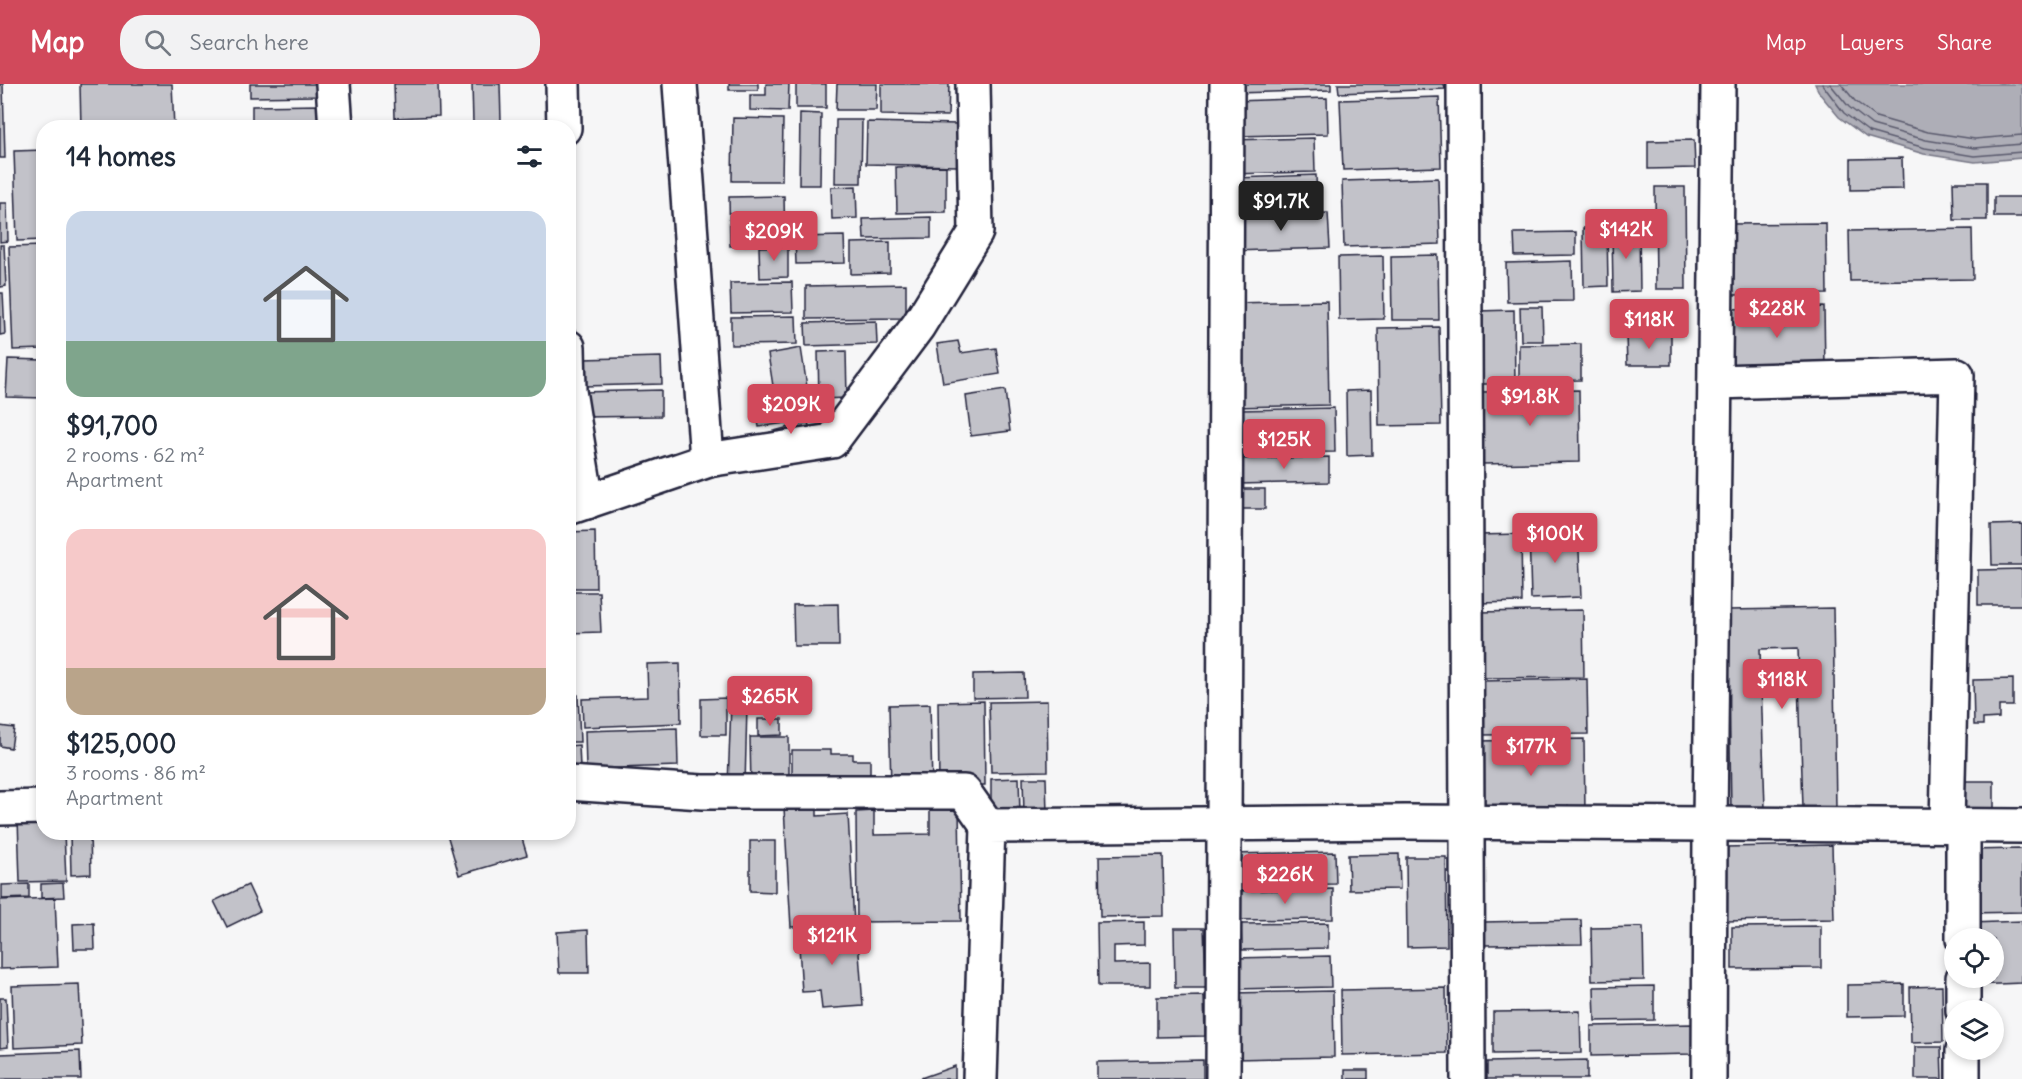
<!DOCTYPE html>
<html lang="en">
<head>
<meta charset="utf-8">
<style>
  body { margin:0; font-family:Delius,sans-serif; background:#f2f2f3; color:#1f2937; height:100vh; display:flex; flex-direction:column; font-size:22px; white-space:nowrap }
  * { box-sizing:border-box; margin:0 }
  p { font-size:20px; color:#747a83 }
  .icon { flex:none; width:33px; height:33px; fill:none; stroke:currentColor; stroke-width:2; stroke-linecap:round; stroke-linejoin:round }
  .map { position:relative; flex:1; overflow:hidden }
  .details { position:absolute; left:36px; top:36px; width:540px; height:720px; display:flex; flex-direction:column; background:#fff; border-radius:24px; box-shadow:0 3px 9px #0003 }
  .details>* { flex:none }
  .buttons { position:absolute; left:1944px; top:844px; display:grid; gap:12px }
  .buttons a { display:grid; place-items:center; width:60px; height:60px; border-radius:50%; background:#fff; box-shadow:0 3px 9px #0003; font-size:30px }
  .price { position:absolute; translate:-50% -51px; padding:0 14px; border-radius:6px; background:#d1495b; color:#fff; font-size:20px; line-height:39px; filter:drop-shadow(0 2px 3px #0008) }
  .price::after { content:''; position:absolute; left:50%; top:36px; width:18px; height:14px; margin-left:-9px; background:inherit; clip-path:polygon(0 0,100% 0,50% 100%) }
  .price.current { background:#222; color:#fff }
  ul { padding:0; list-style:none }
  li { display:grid; align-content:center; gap:12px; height:318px; padding:0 30px }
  li span { display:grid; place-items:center; height:186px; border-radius:18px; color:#555 }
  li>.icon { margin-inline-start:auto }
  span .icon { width:108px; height:108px; fill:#fffc; stroke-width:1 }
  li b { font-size:26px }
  h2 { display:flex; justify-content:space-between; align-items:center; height:72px; padding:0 30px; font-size:26px }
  header { display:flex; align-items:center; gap:36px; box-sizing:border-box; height:84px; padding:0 30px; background:#d1495b; color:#fff }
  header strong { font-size:28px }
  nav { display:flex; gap:33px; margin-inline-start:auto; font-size:21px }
  .search { width:420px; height:54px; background:#f2f2f3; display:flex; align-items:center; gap:15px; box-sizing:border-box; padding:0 21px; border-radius:24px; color:#747a83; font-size:22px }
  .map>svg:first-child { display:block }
  .water { fill:#aeaeb7; stroke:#767685; stroke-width:1.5 }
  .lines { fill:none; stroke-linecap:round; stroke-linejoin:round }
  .shore { stroke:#5a5a6d; stroke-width:1.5 }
  .building { fill:#c2c2c9; stroke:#22223b; stroke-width:1.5; fill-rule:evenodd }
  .minor-casing { stroke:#22223b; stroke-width:38 }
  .minor { stroke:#fff; stroke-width:33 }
</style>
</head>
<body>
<header>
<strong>Map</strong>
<div class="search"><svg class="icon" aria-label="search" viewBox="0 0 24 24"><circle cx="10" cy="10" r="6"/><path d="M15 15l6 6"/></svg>Search here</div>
<nav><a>Map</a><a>Layers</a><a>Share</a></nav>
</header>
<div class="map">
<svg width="2022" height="995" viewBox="0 0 2022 995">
  <rect width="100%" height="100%" fill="#f6f6f7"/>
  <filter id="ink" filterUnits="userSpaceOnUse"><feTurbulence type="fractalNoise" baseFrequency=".0167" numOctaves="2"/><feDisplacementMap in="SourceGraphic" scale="12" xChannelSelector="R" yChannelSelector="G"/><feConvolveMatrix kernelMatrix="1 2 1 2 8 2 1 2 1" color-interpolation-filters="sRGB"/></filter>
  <g filter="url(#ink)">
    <path class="water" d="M1815,0H2022V74L1975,78L1924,70L1866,53L1839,33L1820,10Z"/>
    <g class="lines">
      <g class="shore">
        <path d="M1822,0L1844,29L1869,48L1925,64L1974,72L2022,68"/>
        <path d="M1830,0L1849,23L1872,41L1926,56L1975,64L2022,60"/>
        <path d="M1841,0L1855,17L1876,33L1928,48L1975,55L2022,51"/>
      </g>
    </g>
    <g class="building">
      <path d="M0,0H3L5,74H0Z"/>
      <path d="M80,0H172L174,44H81Z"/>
      <path d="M250,0H316V12L250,13Z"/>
      <path d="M394,0H438L439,32L395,34Z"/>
      <path d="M472,0H500L501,37L473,39Z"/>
      <rect x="729" y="0" width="29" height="6"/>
      <path d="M766,0H789L788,27L750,26V11H766Z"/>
      <rect x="796" y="0" width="30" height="24"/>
      <path d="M837,0H877L876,26H836Z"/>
      <path d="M881,0H949L948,32L881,31Z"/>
      <path d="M1236,0H1331V6L1236,9Z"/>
      <path d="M1338,0H1444L1445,5L1339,9Z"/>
      <path d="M1439,13L1441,83L1343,86L1340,16Z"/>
      <path d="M1327,14L1328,50L1237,52L1236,17Z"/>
      <path d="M320,21V44H252V22Z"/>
      <path d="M800,29L821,30L820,101H799Z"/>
      <path d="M733,34L783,35L782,97H732Z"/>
      <path d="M836,36H862L861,99H835Z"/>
      <path d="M867,38L958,40L957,82L866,80Z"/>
      <path d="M1314,54L1315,88L1230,90L1229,56Z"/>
      <path d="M1694,56L1695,84L1648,85V57Z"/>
      <path d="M44,66V156L17,157L14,67Z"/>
      <path d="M1902,74L1903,105L1851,106V75Z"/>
      <path d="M946,82V128L897,129L896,83Z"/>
      <path d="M1316,91L1317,119L1237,121L1236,94Z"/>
      <path d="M1438,94L1440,160L1344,163L1342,97Z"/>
      <path d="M1953,98H1987V136H1954Z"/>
      <path d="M856,102L857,134L832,135L831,103Z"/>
      <path d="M1655,103H1685L1686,205H1656Z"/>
      <path d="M784,112L785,160L730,162L729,113Z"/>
      <rect x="1994" y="113" width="28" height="20"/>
      <path d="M0,119H7L8,157L0,158Z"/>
      <path d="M1328,129L1330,164L1234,167L1233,131Z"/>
      <path d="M931,133V154L864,155L863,135Z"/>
      <path d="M1826,139L1827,210L1727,211L1726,140Z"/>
      <path d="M1583,144H1607L1608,202L1584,203Z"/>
      <path d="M1639,144L1640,207L1613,208L1612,145Z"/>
      <path d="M1972,145L1973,195L1850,197L1849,147Z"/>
      <path d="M1576,148V171L1515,172L1514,149Z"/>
      <path d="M844,152L845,179L796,180L795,153Z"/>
      <path d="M890,158V189L851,190V159Z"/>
      <path d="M0,161H4L6,202L0,203Z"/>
      <path d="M43,162L44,265L13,266L9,163Z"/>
      <path d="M788,162V193L760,194L759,163Z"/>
      <path d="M1438,171L1439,236H1392L1391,172Z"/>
      <path d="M1383,172L1384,235L1339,236L1338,173Z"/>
      <path d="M1572,177L1573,217L1507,218L1506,179Z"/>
      <path d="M792,198L793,228L731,229L730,199Z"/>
      <path d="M906,200V234L806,235V202Z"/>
      <path d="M0,209H3L5,250L0,251Z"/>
      <path d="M1327,217L1329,321L1235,323L1233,219Z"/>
      <path d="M1520,223H1542L1543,257H1521Z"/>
      <path d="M1824,223L1825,285L1730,287L1729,225Z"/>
      <path d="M1514,226L1515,300H1479L1478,227Z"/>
      <path d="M796,232L797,260L731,261V233Z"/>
      <path d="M876,237L877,260L806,262L805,239Z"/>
      <path d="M1439,243L1441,341L1379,342L1378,244Z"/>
      <path d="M1671,250V281H1627L1626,251Z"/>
      <path d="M958,257L961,269L996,264L1000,290L943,299L937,260Z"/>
      <path d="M1581,260V296L1519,297V261Z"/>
      <path d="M801,264L812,335L759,343L756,324L776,321L768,270Z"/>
      <path d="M846,267L847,314L819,315L818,268Z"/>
      <path d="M661,273L662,300L584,302L583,275Z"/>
      <path d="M8,275L44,276V314L6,313Z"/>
      <path d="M661,306V332L583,333L582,308Z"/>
      <path d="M1005,306L1010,347L971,352L966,312Z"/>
      <path d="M1371,306L1372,371L1347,372L1346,307Z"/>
      <path d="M1579,306L1580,378L1482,380L1481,308Z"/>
      <path d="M1334,324L1335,368L1240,369L1239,326Z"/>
      <path d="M808,338L812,354L774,364L770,348Z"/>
      <path d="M1329,373V398L1240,400L1239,375Z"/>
      <path d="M1240,405H1265V425H1241Z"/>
      <path d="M2022,440V481H1992L1991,441Z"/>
      <path d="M1578,445L1581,513L1531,515L1529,447Z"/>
      <path d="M595,447L596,504H568V448Z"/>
      <path d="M1521,450L1522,518L1479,519L1478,451Z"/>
      <path d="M2022,485V521H1978V486Z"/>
      <path d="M568,508H599L601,548L568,549Z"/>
      <path d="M838,520L839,562H794L793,521Z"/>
      <path d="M1833,524L1836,726L1731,728L1728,526ZM1798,564L1803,724L1765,725L1760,565Z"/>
      <path d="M1583,526L1584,593L1479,594L1478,528Z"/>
      <path d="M680,579L681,639L583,643L582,615L648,613L647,580Z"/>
      <path d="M1024,589L1025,613L973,614V590Z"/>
      <path d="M1587,595L1588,650L1480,651L1479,597Z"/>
      <path d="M2013,595V622H1999V634L1983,635V641H1974L1973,596Z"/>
      <path d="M568,611H578L580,658H568Z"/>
      <path d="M726,614V651H701V615Z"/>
      <path d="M984,617L985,701H939L938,618Z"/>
      <path d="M1047,617L1048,687L991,688L989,618Z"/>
      <path d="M930,620L932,702L891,703L889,621Z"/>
      <path d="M731,621L747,622L745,701H728Z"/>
      <path d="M758,635H782V651L758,652Z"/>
      <path d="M0,642L14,644L11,664L0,662Z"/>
      <path d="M677,644L678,682L586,685L585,647Z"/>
      <path d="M750,653H789V702H751Z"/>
      <path d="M1584,655L1585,729L1478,731L1477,657Z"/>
      <path d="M579,661L580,684H568V662Z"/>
      <path d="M792,666H831V670H853V676H870V700H792Z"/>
      <path d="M1019,694L1020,731H991V695Z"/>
      <path d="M1023,694H1046L1047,730H1024Z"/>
      <rect x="1963" y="697" width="31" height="33"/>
      <path d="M817,722V732L848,730L854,840L791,843L784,724Z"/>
      <path d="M930,726H959L961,837L857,838L856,728L874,727V751L930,750Z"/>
      <path d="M18,734H44V748H64L66,797L20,798Z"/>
      <path d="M90,748L91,790L71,791L70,749Z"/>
      <path d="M450,748H520L527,771L459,791L447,750Z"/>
      <path d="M750,757H775V808L750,807Z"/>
      <path d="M1832,761L1834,835L1725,837L1724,763Z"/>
      <path d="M2022,765V828L1969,829L1968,766Z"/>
      <path d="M1335,768L1336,800L1233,801L1232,770Z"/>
      <path d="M1399,770L1400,805L1349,806L1348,771Z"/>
      <path d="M1163,771L1164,832L1100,833L1099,772Z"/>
      <path d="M1406,773H1446L1447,862L1407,863Z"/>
      <path d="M63,799L64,813L41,814V800Z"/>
      <path d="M29,800V814L2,815V801Z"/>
      <path d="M248,801L260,827L227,843L214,817Z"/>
      <path d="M1333,805V835L1236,836L1235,807Z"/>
      <path d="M55,814L58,883L0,885V816Z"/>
      <path d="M1581,836L1582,860L1483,861V838Z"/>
      <path d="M2022,837V899L1974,901V894H1994V855H1973L1972,839Z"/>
      <path d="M1144,838V861L1114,862V880L1150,879V902H1098L1097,839Z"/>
      <path d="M94,839L95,865H74L73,840Z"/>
      <path d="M1328,839V864L1242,866L1241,840Z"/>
      <path d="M1821,842V884L1732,885V843Z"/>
      <path d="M857,843L863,922L822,925L820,907L802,908L798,847Z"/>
      <path d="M1643,843L1644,896L1592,897L1591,844Z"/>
      <path d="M1174,844H1204L1206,904H1175Z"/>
      <path d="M588,846L589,889H559L557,848Z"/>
      <path d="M1330,872L1331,903L1236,905L1235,874Z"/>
      <path d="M79,900L82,961L14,964L12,902Z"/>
      <path d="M1904,900V932L1847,933V901Z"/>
      <path d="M1654,902V936L1595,937L1594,903Z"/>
      <path d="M1942,902L1943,958L1911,959L1910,903Z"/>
      <path d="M1446,904L1447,969L1342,971L1341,906Z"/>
      <path d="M1333,907L1334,973L1236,975L1234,909Z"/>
      <path d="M1204,912L1205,952L1157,953V913Z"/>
      <path d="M0,914H6L8,963L0,964Z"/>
      <path d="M1580,927L1581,969L1493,970V928Z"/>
      <path d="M1692,940L1693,970L1591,972V942Z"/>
      <path d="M1915,963H1941L1942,995H1915Z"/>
      <path d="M80,967L81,995H0V970Z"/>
      <path d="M1203,976V995H1097V978Z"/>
      <path d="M1587,976V995H1487V978Z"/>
      <path d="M955,982V995H918Z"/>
      <rect x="1345" y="986" width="23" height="9"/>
    </g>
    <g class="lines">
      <g class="minor-casing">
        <g id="minor">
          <path d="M333,0L336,44"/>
          <path d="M563,0L564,44"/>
          <path d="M680,0L707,376L832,357L918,242L976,148L973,0"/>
          <path d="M1464,0L1468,995"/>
          <path d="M568,263L569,307L587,418"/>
          <path d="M1715,298L1957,291L1947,741"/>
          <path d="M568,424L712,375"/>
          <path d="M568,699L702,708H964L988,742"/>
          <path d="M0,724L44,723"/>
          <path d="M1963,742V855"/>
          <path d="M1963,894V927"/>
          <path d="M1963,966V995"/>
          <path d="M980,995L988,742L1406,738L2022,742"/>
          <path d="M1223,995L1227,0"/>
          <path d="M1709,995L1710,740L1718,0"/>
        </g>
      </g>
      <use href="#minor" class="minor"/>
    </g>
  </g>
</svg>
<div class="buttons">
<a><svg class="icon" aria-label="locate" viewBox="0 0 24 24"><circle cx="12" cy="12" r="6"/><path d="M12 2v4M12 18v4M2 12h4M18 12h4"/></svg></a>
<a><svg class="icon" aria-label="layers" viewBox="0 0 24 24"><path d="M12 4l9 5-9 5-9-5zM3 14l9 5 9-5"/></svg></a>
</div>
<b class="price current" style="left:1281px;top:148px">$91.7K</b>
<b class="price" style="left:1626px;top:176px">$142K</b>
<b class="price" style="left:774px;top:178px">$209K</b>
<b class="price" style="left:1777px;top:255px">$228K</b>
<b class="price" style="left:1649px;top:266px">$118K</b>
<b class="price" style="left:1530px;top:343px">$91.8K</b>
<b class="price" style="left:791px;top:351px">$209K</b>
<b class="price" style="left:1284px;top:386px">$125K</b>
<b class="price" style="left:1555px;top:480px">$100K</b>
<b class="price" style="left:1782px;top:626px">$118K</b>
<b class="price" style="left:770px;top:643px">$265K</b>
<b class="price" style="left:1531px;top:693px">$177K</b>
<b class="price" style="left:1285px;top:821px">$226K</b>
<b class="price" style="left:832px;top:882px">$121K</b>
<section class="details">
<h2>14 homes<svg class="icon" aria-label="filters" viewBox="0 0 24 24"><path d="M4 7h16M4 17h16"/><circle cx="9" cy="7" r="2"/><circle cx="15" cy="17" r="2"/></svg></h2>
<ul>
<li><span style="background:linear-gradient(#c9d6e8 70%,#7fa58c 0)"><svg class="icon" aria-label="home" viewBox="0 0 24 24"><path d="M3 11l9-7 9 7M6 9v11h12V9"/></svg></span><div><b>$91,700</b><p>2 rooms · 62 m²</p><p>Apartment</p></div></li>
<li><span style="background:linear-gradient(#f6c9c9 75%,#b9a48a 0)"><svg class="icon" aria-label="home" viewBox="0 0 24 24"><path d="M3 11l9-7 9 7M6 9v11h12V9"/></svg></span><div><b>$125,000</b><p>3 rooms · 86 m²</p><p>Apartment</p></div></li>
</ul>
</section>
</div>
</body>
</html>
